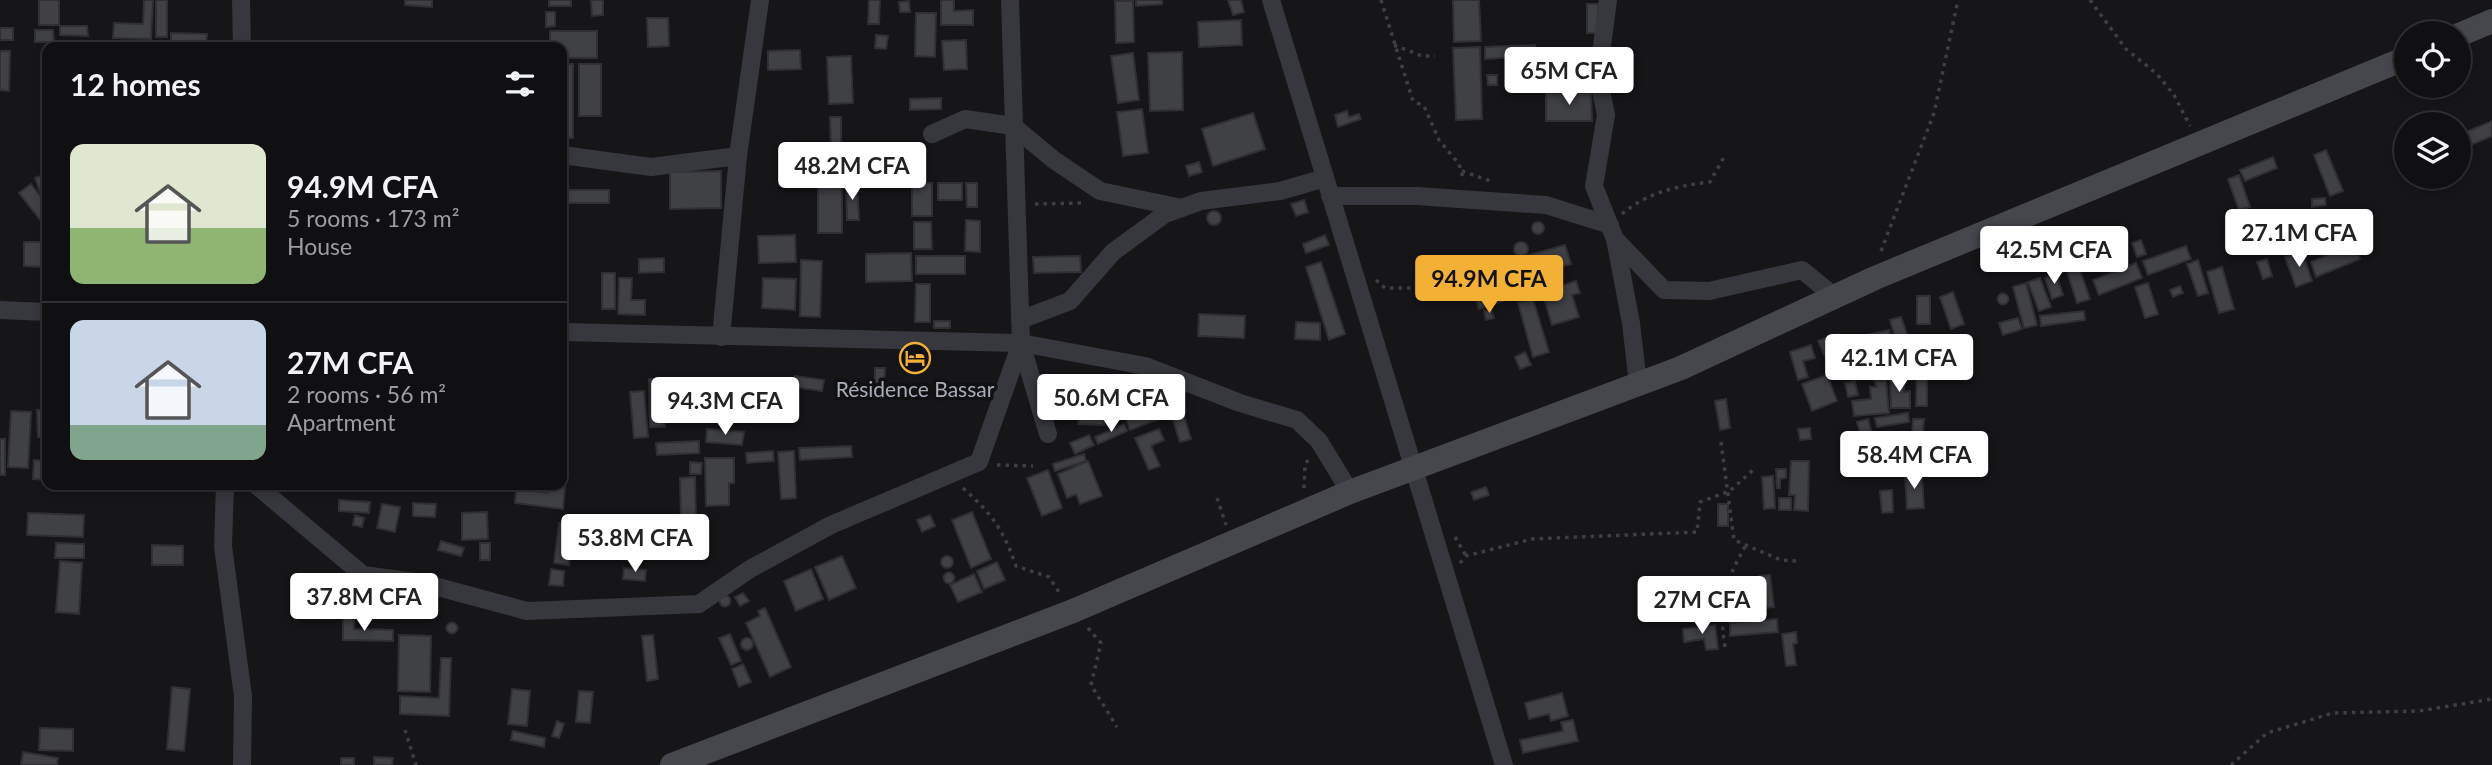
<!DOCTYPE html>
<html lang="en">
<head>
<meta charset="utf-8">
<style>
  body { margin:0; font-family:Lato,sans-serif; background:#1e1e20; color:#f1f3f6; height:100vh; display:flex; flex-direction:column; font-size:26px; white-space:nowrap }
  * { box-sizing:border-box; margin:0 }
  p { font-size:23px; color:#9c9d9f }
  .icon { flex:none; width:38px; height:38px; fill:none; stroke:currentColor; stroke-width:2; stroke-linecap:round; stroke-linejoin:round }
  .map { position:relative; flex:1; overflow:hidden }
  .panel { position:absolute; left:42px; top:42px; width:525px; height:448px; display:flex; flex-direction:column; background:#101012; border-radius:14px; box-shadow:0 4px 10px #0003,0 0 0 2px #303032 }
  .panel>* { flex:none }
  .buttons { position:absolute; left:2394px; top:21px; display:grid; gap:14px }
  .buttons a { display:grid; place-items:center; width:77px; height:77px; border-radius:50%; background:#101012; box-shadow:0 4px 10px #0003,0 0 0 2px #303032; font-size:35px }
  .price { position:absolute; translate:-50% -60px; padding:0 16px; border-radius:7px; background:#fff; color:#222; font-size:23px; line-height:46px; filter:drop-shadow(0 2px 4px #0008) }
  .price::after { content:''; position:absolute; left:50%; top:42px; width:21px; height:16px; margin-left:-10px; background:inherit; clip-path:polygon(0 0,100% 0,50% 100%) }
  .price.current { background:#f2b134; color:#111 }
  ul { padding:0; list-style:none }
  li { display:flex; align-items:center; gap:21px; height:175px; padding:0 28px }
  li+li { border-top:2px solid #303032 }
  li span { display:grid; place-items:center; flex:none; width:196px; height:140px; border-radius:14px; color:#555 }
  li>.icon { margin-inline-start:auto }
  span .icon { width:84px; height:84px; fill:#fffc; stroke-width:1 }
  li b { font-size:30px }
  h2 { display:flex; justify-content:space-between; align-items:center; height:84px; padding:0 28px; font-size:30px }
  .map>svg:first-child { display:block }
  .building { fill:#404145; stroke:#303034; stroke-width:2 }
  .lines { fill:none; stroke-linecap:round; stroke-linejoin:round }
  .path { stroke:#3d3f44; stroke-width:3.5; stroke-dasharray:3.5 5; stroke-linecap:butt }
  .street { stroke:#37383d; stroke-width:18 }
  .secondary { stroke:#45474d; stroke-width:24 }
  .labels { text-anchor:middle; stroke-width:7; stroke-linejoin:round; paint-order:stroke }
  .poi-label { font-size:21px; fill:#a8adb8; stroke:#111113 }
</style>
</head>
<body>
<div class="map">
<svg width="2492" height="765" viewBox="0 0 2492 765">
  <rect width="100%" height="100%" fill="#161618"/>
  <g class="building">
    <rect x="39" y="0" width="20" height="25"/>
    <path d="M144,0H153L151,39L113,38L114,23L143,24Z"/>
    <rect x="156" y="0" width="11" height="37"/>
    <path d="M405,0H432V7L405,5Z"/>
    <rect x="549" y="0" width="22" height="6"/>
    <path d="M591,0H603V15L592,16Z"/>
    <path d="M869,0H880L879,24H868Z"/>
    <path d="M941,0H954V11L973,10V25H941Z"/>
    <path d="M1136,0H1162V4L1136,6Z"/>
    <path d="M1228,0H1241L1244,12L1233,15Z"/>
    <path d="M1453,0H1479L1481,41L1454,42Z"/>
    <path d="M909,1L910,12H900L899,2Z"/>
    <path d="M1115,1H1133L1134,42L1116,43Z"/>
    <rect x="1587" y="4" width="11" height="29"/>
    <path d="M546,12H555V26L546,27Z"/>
    <path d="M916,13H936L935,57L915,56Z"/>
    <path d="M647,18H668L669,46L648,47Z"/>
    <path d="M1241,20L1242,45L1199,47L1198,22Z"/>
    <path d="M60,26H87L88,36L60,35Z"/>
    <rect x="0" y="28" width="13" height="12"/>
    <path d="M35,30H53L54,42H35Z"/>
    <path d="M550,31H597V58H562V47H550Z"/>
    <path d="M171,33L207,34L206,46L171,45Z"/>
    <path d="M876,35L888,36L886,49L875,48Z"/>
    <path d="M966,40L967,69L944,70L942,41Z"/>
    <path d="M1535,45V56L1485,59V47Z"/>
    <path d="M1480,47L1482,119L1456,120L1453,48Z"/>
    <path d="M800,50L801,69L768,70V51Z"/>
    <path d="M0,51H10L9,91L0,90Z"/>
    <path d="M1182,52L1183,110L1150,111L1148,53Z"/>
    <path d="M1133,53L1139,100L1118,103L1111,56Z"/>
    <path d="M851,56L853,103L829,104L827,57Z"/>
    <rect x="562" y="64" width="11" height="74"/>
    <rect x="579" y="64" width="22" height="52"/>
    <rect x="1561" y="73" width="13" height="9"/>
    <path d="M1487,75H1497V85H1488Z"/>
    <path d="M1591,92L1592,121H1546V93Z"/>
    <path d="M941,98V109L910,110V99Z"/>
    <path d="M1142,109L1148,153L1123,156L1117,112Z"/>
    <path d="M1347,111L1349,117L1359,114L1361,119L1338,127L1335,115Z"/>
    <path d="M1253,113L1265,149L1213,166L1202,129Z"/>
    <path d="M830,117H841V148H831Z"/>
    <path d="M2492,121V136L2459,150V135Z"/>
    <rect x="850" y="143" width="18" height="34"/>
    <rect x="872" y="148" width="19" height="14"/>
    <path d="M2326,150L2343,191L2330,196L2314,155Z"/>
    <path d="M2273,157L2277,168L2245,181L2240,170Z"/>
    <path d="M1199,162L1202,172L1189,176L1186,166Z"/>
    <rect x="818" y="167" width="24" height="66"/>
    <path d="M721,171V208L670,209V172Z"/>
    <path d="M47,174V190L40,192L35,178Z"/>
    <path d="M2239,175L2250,207L2239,210L2228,179Z"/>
    <rect x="912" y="183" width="20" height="33"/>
    <rect x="938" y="183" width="24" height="17"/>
    <path d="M966,183H977V207H967Z"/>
    <path d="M31,184L47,205L45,226L19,193Z"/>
    <path d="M846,184H857L859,220H847Z"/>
    <rect x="562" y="190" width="47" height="13"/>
    <path d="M2325,198L2326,205L2312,207V199Z"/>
    <path d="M1304,200L1308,212L1296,216L1291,204Z"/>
    <circle cx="1214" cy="218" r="7"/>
    <path d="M966,220L980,221V252L965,251Z"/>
    <path d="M914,222H931L932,249H914Z"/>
    <circle cx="1538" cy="228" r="6"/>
    <path d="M795,235L796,262L759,263L758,236Z"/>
    <path d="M1325,235L1329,245L1306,253L1303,244Z"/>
    <path d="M2141,240L2146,254L2137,257L2132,243Z"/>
    <path d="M24,242H47V267L24,266Z"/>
    <circle cx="1521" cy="249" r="7"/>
    <path d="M2062,244L2067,256L2028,271L2024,259Z"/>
    <path d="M2354,244L2360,259L2316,277L2311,262Z"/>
    <path d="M1565,245L1571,264L1531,276L1526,256Z"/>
    <path d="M2186,246L2191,259L2148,275L2143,261Z"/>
    <path d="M2302,251L2312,281L2296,287L2285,257Z"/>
    <path d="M911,253L912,281L866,282V254Z"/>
    <rect x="916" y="256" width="49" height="18"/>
    <path d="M1080,256L1081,272L1034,273L1033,257Z"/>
    <path d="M664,258V272L639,273V259Z"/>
    <path d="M2076,258L2090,299L2077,303L2064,262Z"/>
    <path d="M2267,259L2272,276L2263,279L2257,262Z"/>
    <path d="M801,260L822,261L820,317L800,316Z"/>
    <path d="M2198,260L2208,293L2198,296L2187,264Z"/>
    <path d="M1321,262L1345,334L1329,340L1306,267Z"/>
    <path d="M2136,263L2142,278L2099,295L2093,280Z"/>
    <path d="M1518,266L1527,293L1479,309L1470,281Z"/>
    <path d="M2222,267L2234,309L2219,313L2207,272Z"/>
    <rect x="602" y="273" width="13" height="36"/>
    <path d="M2056,274L2063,295L2052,299L2045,278Z"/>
    <path d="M619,278H632L631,300H645V315L618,314Z"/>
    <path d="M763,278L796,279L795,310L762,308Z"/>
    <path d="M2040,278L2051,307L2039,311L2028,282Z"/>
    <path d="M1576,281L1580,293L1572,295L1579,317L1552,325L1542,292Z"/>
    <path d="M2026,283L2037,325L2024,328L2013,287Z"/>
    <path d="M2148,283L2158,314L2145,318L2135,287Z"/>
    <path d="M916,284H930V322H915Z"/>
    <path d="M2180,286L2183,293L2173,297L2170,290Z"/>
    <path d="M1953,292L1964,324L1951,329L1940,297Z"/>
    <circle cx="2003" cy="299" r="5.5"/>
    <rect x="1917" y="296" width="13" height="28"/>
    <path d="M1533,299L1549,352L1533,357L1518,303Z"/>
    <path d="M1491,309L1494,318L1486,320L1484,311Z"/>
    <path d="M2084,311L2085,320L2041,326L2040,316Z"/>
    <path d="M1199,314L1245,316L1244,338L1198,336Z"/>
    <path d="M1901,317L1908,337L1896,341L1890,320Z"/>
    <path d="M2018,318L2022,329L2003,335L1999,323Z"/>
    <rect x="934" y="321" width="16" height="7"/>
    <path d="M1296,322L1320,323V340L1295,339Z"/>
    <path d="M1889,330L1891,338L1869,343L1867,335Z"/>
    <path d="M1838,334L1846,352L1838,356L1830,337Z"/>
    <path d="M1863,336L1871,366L1861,369L1852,339Z"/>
    <path d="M1828,337L1831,344L1828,346L1835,356L1826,359L1818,341Z"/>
    <path d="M1811,345L1815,358L1803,361L1808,377L1798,380L1790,352Z"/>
    <path d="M1908,348L1910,358L1876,366L1874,356Z"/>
    <path d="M1525,352L1531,365L1520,369L1515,357Z"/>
    <path d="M1917,363H1927V406H1916Z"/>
    <path d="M875,368H885L884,389H875Z"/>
    <path d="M1827,375L1837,401L1812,411L1802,384Z"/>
    <path d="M795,376L824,380L822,391L794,387Z"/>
    <path d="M1080,377L1106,378L1104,425L1078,424Z"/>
    <path d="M1904,378V392L1910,391V408H1891L1890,379Z"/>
    <path d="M649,379H664L665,427H650Z"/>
    <path d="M787,380L790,417L782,418L779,381Z"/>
    <path d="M1886,380L1889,413L1854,416L1852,401L1871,399L1870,387H1876L1875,381Z"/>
    <path d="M698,381L700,422H688L687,382Z"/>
    <path d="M1855,381L1858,395L1848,397L1845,383Z"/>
    <circle cx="1136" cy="388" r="7"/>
    <path d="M723,386L769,390L768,406L721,402Z"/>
    <path d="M1151,390L1162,418L1130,430L1120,403Z"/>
    <path d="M644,391L648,437L634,438L630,392Z"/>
    <path d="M703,394L715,395V416H703Z"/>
    <path d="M1726,399L1730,428L1720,430L1715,401Z"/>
    <path d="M37,410H47V437H38Z"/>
    <path d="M11,411L31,412L28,468L8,467Z"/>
    <path d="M1908,413L1909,422L1877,427L1875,418Z"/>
    <path d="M1184,416L1191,439L1180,442L1173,420Z"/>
    <path d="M1868,419L1877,452L1866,455L1857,422Z"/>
    <path d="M1913,419H1924L1922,450L1911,449Z"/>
    <path d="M1124,424L1127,431L1098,444L1095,437Z"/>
    <path d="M1810,428L1811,439L1800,440L1798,429Z"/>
    <path d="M707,429L744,432L742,445L706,442Z"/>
    <path d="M1159,429L1164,440L1151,446L1160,466L1149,470L1135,438Z"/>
    <path d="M1089,435L1094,445L1075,454L1070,443Z"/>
    <rect x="0" y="439" width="5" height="36"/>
    <path d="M699,441V453L657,455L656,443Z"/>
    <path d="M851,446L852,457L800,460L799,448Z"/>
    <path d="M773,451L774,461L747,463L746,453Z"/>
    <path d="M794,451L796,498L781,499L778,452Z"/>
    <path d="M1084,454L1086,461L1055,471L1053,464Z"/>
    <path d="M705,458H734V483H729V505L706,506Z"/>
    <path d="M34,460L47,461V480L33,479Z"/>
    <path d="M1088,461L1102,496L1080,504L1076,494L1067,498L1058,474Z"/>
    <path d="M1791,461H1809L1808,511L1794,510L1795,495H1789Z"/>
    <path d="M690,462L702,463L701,474H690Z"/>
    <path d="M1776,469H1786V478L1780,479V488H1777Z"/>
    <path d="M1048,470L1062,508L1042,516L1027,478Z"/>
    <path d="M562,473H566L563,509L515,503L516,489L548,493L549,485H562Z"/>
    <path d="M1922,474L1924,508L1907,509L1905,475Z"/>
    <path d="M1773,476L1775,508L1764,509L1762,477Z"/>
    <path d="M695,477L696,521H681L680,478Z"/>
    <path d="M189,485H214L213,490Z"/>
    <path d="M1486,487L1489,495L1474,500L1471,492Z"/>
    <path d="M1892,490L1893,512L1882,513L1880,491Z"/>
    <rect x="1779" y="498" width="12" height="12"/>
    <path d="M339,500L370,502L369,513L339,511Z"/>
    <path d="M413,503L436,504L435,517L413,516Z"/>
    <path d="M382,504L400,507L395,532L377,528Z"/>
    <rect x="1718" y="504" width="10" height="22"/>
    <path d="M487,512L488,539L462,540V513Z"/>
    <path d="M972,512L991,559L971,568L952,520Z"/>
    <path d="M28,513L84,515L83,537L27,535Z"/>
    <path d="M355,515L364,518L362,527L353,525Z"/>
    <path d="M930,515L935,526L922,532L917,520Z"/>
    <path d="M559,523L573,525L569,565L554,563Z"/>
    <path d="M643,527L644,556H629L628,528Z"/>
    <path d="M441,541L464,548L461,556L438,550Z"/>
    <path d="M56,543L84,544V558H55Z"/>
    <rect x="480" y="543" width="10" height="17"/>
    <path d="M152,545L183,546V565H152Z"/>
    <circle cx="947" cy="562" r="6"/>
    <path d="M842,556L856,588L829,600L815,567Z"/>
    <path d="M60,561L82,563L79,614L56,612Z"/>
    <path d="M997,562L1005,580L984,589L977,571Z"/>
    <path d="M624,568L646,570L645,581L623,579Z"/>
    <path d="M551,569L564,571L563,586L549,585Z"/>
    <path d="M811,569L823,599L796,611L784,581Z"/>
    <circle cx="949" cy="578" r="5.5"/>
    <path d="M974,574L982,592L958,602L950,585Z"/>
    <path d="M1770,575L1774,607L1763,608L1759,576Z"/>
    <path d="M743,593L749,601L740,606L735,597Z"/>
    <circle cx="725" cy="601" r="5.5"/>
    <path d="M765,608L791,667L770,677L746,623L760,616L758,611Z"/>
    <path d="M343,617H354V629L393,630V641L343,640Z"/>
    <path d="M1777,619L1778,632L1730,636V623Z"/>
    <circle cx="452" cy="628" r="5.5"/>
    <path d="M1715,625L1718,649L1706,650L1704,639L1684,642L1683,629Z"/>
    <path d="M1796,632L1797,643L1793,644L1796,665L1786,666L1782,634Z"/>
    <path d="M730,634L741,661L731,665L719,638Z"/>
    <path d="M399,635L431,636L430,692L398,691Z"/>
    <path d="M653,635L658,679L647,681L642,636Z"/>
    <circle cx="747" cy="644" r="6"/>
    <path d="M441,658H451L449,716L400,714V696L439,698Z"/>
    <path d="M743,664L751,682L739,687L732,669Z"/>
    <path d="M172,687L190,689L184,751L167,749Z"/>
    <path d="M512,689L530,691L527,726L508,724Z"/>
    <path d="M579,691L593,692L590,723L576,722Z"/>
    <path d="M1562,693L1568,716L1551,721L1549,714L1529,719L1525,703Z"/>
    <path d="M1573,720L1578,741L1523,753L1520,740L1563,731L1561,722Z"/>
    <path d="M557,721L564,724L559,738L552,736Z"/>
    <path d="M40,728L73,729V751L39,750Z"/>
    <path d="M513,731L545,738L544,747L511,740Z"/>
    <path d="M23,752L58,758L57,765H21Z"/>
    <path d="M374,757L393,758L392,765H374Z"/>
    <rect x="341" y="758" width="13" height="7"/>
  </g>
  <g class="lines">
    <g class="path">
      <path d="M1381,0L1413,101L1424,106L1439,140L1459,164L1464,181"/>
      <path d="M2090,0L2126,49L2157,74L2174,95L2190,126"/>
      <path d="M1394,45L1422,56H1435"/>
      <path d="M1462,171L1493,182"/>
      <path d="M1035,204L1083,203"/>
      <path d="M1622,214C1648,192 1677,186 1710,182L1724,157"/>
      <path d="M1881,251L1934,113L1958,0"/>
      <path d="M1376,280L1385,288H1433L1466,300"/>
      <path d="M1721,442L1734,540L1781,560L1798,561"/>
      <path d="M997,465L1033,466"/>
      <path d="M963,488C992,514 1003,529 1016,566L1049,577L1061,595"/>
      <path d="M1304,488L1305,465L1309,458"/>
      <path d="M1217,498L1226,525"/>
      <path d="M1455,537L1466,556"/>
      <path d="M1460,563L1466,556L1532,539L1697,532L1700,502L1730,491L1754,469"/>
      <path d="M1088,628L1101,643L1091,685L1117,727"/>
      <path d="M1725,647C1718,602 1724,584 1746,545"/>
      <path d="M405,730L416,765"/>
      <path d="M2231,765L2267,733L2333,713L2419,711L2492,699"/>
    </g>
    <g class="street">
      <path d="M241,0L242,47"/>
      <path d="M1010,0L1021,343L1048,434"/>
      <path d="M1271,0L1504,765"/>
      <path d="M1608,0L1598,76L1606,115L1594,186L1615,239L1664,290L1709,291L1802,270L1834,296"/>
      <path d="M932,134L965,119L1013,126L1054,160L1100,191L1182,208"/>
      <path d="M562,155L651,167L738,156"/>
      <path d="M1330,196H1417L1546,205L1610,225"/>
      <path d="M1615,239L1631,323L1638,384"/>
      <path d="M0,310L47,312"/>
      <path d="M1020,320L1070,301L1113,252L1165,214L1201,201L1280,191L1325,178"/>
      <path d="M562,332L1021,343L1145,366L1240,403L1297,420L1319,441L1350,492"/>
      <path d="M721,337L738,156L760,0"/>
      <path d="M225,485L223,546L243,696L242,765"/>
      <path d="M256,485L363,575L423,583L527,611L699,604L750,569L831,525L979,462L1021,343"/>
    </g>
    <g class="secondary">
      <path d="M2459,35L2492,21"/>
      <path d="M672,765L1073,611L1350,492L1681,368L1875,278L2406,58"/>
    </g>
  </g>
  <defs>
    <g id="hotel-ring" transform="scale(1.575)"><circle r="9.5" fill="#111113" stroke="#f2b134" stroke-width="1.5"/><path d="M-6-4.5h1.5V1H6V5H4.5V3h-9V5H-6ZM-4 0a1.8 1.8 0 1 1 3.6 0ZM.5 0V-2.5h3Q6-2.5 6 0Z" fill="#f2b134"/></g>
  </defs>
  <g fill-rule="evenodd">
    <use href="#hotel-ring" x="915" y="358"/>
  </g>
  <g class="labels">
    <g class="poi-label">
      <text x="915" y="397">Résidence Bassar</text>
    </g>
  </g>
</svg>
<div class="buttons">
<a><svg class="icon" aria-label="locate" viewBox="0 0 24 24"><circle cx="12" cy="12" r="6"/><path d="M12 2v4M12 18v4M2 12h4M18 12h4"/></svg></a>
<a><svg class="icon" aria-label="layers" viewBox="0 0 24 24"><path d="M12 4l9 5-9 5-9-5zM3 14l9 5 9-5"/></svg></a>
</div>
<b class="price" style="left:1569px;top:107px">65M CFA</b>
<b class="price" style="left:852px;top:202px">48.2M CFA</b>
<b class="price" style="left:2299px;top:269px">27.1M CFA</b>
<b class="price" style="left:2054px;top:286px">42.5M CFA</b>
<b class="price current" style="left:1489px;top:315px">94.9M CFA</b>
<b class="price" style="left:1899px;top:394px">42.1M CFA</b>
<b class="price" style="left:1111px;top:434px">50.6M CFA</b>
<b class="price" style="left:725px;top:437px">94.3M CFA</b>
<b class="price" style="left:1914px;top:491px">58.4M CFA</b>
<b class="price" style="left:635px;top:574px">53.8M CFA</b>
<b class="price" style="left:364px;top:633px">37.8M CFA</b>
<b class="price" style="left:1702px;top:636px">27M CFA</b>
<section class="panel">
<h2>12 homes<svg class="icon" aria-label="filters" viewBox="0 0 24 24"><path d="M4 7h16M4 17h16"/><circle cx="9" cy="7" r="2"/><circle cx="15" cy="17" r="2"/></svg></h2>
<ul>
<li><span style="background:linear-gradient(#dfe7d0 60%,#8fb573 0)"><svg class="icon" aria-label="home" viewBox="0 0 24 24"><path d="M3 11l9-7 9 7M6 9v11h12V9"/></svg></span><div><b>94.9M CFA</b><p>5 rooms · 173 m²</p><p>House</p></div></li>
<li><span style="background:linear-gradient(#c9d6e8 75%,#7fa58c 0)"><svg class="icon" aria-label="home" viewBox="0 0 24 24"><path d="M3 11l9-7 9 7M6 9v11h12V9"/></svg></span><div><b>27M CFA</b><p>2 rooms · 56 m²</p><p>Apartment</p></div></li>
</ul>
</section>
</div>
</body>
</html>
